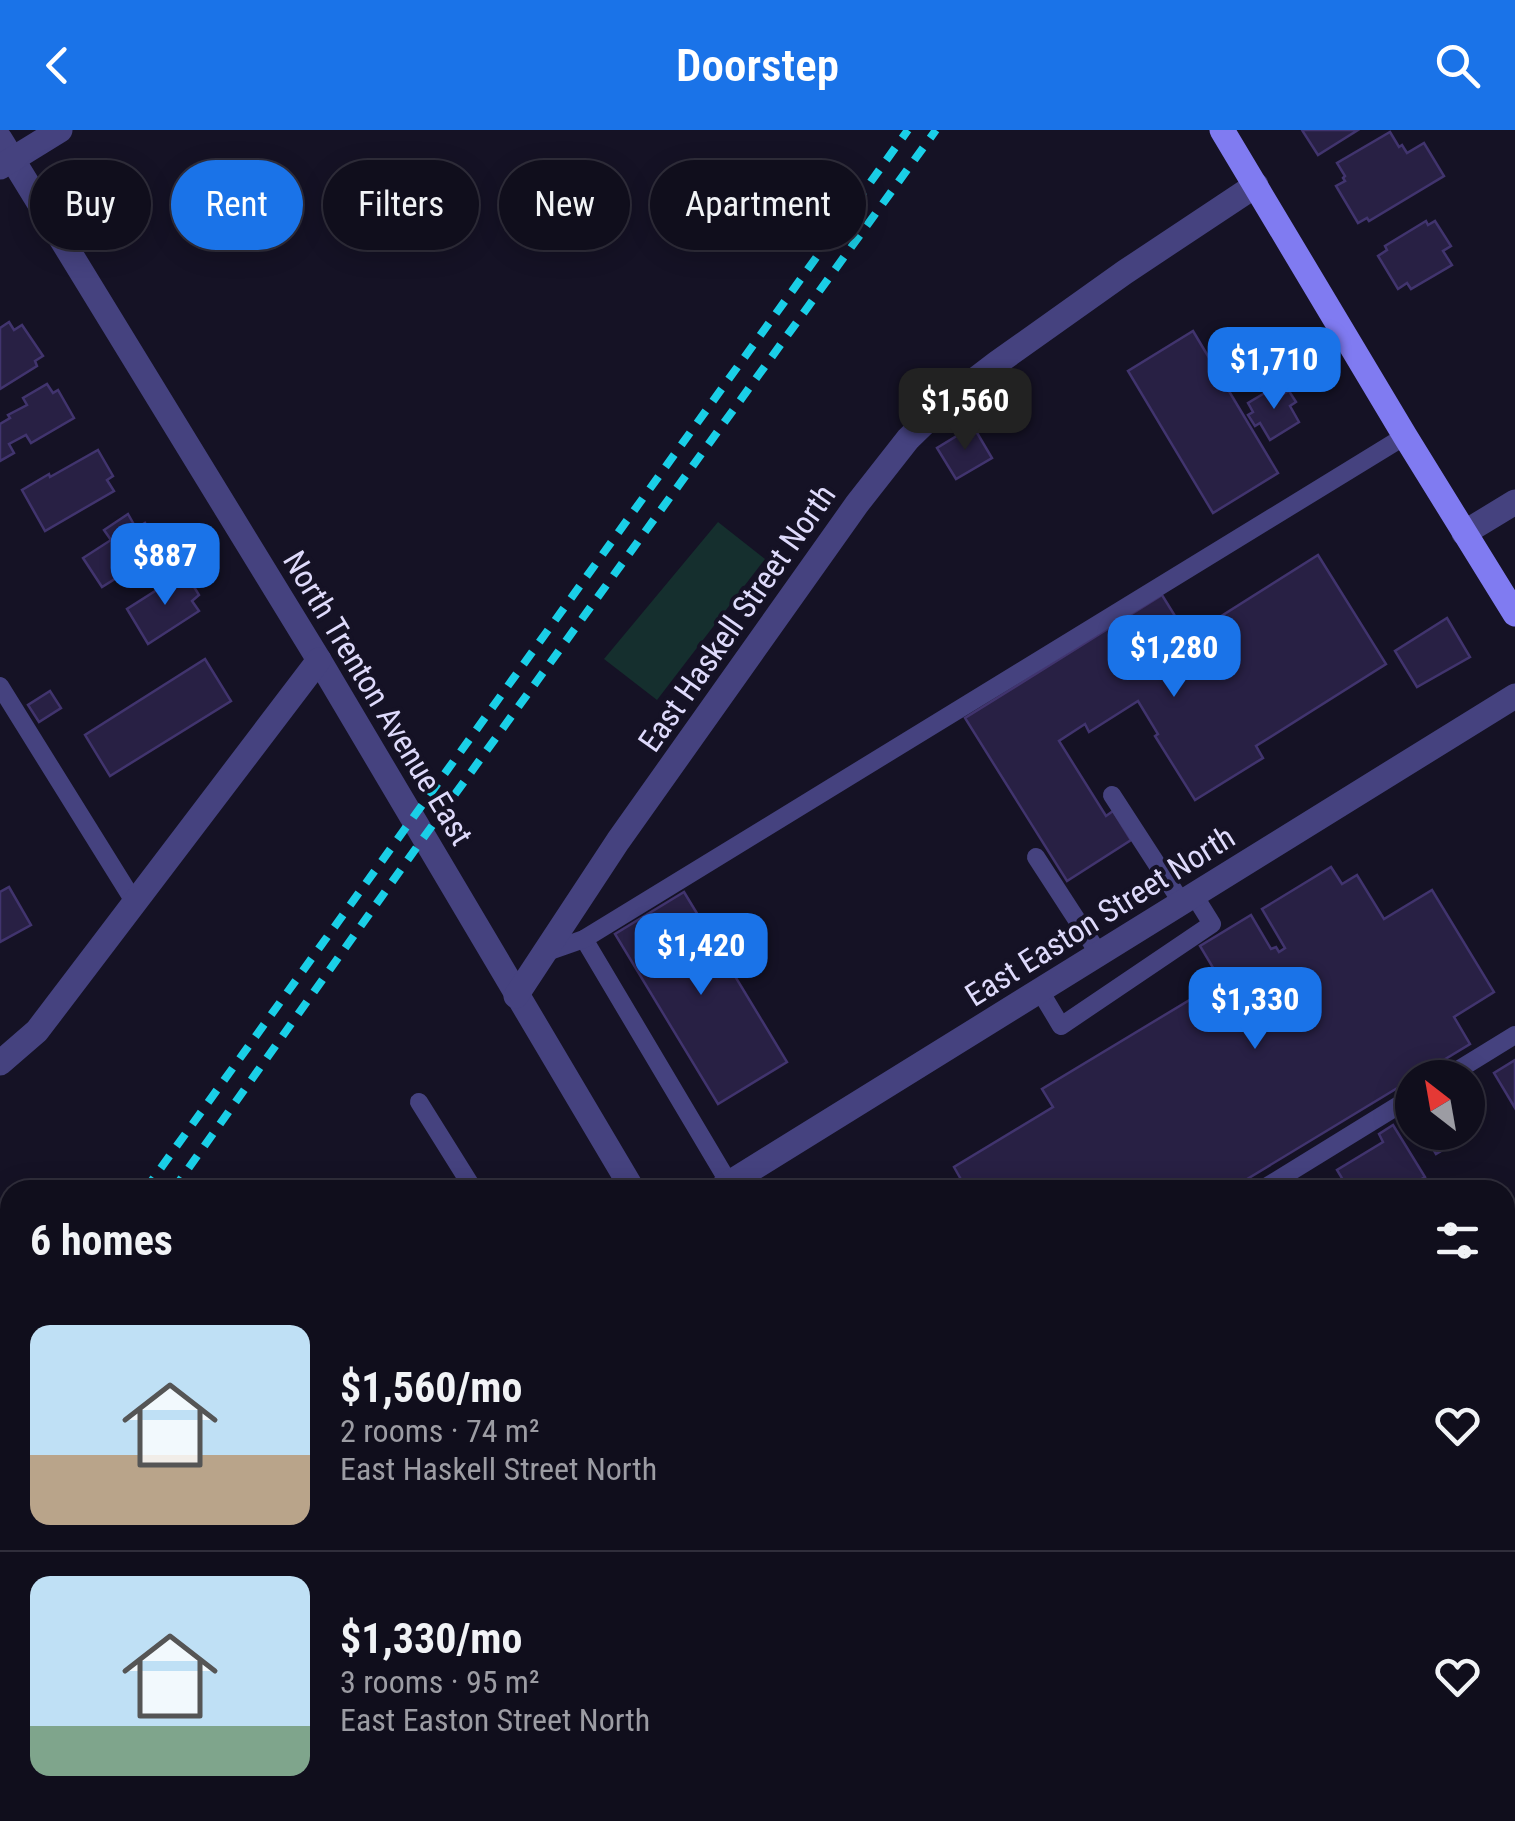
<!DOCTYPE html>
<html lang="en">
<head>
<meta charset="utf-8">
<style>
  body { margin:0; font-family:"Roboto Condensed",sans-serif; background:#191725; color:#f1f3f6; height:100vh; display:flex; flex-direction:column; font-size:38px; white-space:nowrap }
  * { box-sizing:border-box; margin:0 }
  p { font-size:32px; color:#9c9ca3 }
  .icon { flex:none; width:55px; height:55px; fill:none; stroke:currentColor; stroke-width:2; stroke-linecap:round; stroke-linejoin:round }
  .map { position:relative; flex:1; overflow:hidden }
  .panel { position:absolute; left:0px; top:1050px; width:1515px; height:642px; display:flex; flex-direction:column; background:#100e1c; border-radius:30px 30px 0 0; box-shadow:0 5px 25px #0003,0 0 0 2px #302e3b }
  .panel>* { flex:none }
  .hud { position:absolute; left:30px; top:30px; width:1000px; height:90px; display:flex; gap:20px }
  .needle { width:65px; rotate:329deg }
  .fabs { position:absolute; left:1395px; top:930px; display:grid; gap:20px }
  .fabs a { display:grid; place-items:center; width:90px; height:90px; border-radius:50%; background:#100e1c; box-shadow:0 5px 25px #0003,0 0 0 2px #302e3b; font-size:50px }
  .price { position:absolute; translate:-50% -85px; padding:0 22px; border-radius:20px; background:#1a73e8; color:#fff; font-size:32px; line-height:65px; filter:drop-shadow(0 2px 5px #0008) }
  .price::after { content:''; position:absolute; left:50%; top:60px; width:30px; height:22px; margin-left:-15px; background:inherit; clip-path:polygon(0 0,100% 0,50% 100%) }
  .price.selected { background:#222; color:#fff }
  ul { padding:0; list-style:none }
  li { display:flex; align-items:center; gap:30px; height:250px; padding:0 30px }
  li+li { border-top:2px solid #302e3b }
  li span { display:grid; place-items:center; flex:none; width:280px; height:200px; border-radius:20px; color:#555 }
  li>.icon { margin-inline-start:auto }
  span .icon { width:120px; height:120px; fill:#fffc; stroke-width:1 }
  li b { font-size:42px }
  h2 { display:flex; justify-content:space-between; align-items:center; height:120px; padding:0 30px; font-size:42px }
  .pill { padding:0 35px; border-radius:45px; background:#100e1c; box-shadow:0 5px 25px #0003,0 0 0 2px #302e3b; font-size:35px; line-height:90px }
  .pill.selected { background:#1a73e8; color:#fff }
  header { display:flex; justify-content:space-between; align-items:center; height:130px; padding:0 30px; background:#1a73e8; color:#fff; font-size:45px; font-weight:600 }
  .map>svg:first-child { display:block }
  .green { fill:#152f2e }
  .building { fill:#282044; stroke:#41346e; stroke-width:2.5 }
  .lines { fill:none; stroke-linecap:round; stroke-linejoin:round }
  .service { stroke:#45427f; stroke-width:18 }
  .minor { stroke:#45427f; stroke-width:25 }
  .secondary { stroke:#807bf1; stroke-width:25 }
  .rail { stroke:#1acfe7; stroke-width:8; stroke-dasharray:15 12; stroke-linecap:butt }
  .labels { text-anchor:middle; stroke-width:8; stroke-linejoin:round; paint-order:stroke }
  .street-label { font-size:32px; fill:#dedafb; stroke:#151225 }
</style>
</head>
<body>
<header><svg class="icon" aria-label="back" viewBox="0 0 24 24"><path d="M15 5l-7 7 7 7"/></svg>Doorstep<svg class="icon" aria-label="search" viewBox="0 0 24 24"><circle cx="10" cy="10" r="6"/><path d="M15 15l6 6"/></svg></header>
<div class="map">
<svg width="1515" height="1691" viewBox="0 0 1515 1691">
  <rect width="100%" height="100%" fill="#151225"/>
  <path class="green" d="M718,392L765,429L657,570L604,529Z"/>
  <g class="building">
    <path d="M1302,0H1358L1318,25Z"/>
    <path d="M1390,2L1399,17L1402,15L1407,23L1424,13L1444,46L1369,91L1367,88L1358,93L1336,56L1345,51L1343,48L1345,46L1337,33Z"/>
    <path d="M1426,91L1428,95L1435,91L1451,116L1443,121L1452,135L1411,159L1407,153L1398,159L1378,126L1387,120L1385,116Z"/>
    <path d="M9,192L14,200L22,195L43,226L35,231L37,236L0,259V198Z"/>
    <path d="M1193,201L1278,343L1213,383L1128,241Z"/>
    <path d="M47,254L53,263L58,260L74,288L31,313L26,305L9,314L14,323L0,331V294L10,288L8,285L27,275L23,268Z"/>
    <path d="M1278,255L1283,264L1289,261L1296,272L1290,276L1299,292L1270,310L1260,293L1255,296L1248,285L1253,282L1248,273Z"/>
    <path d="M973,296L992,328L956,349L937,318Z"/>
    <path d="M98,320L113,346L107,350L114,361L45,401L22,360L49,344L50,347Z"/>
    <path d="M128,384L136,398L145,393L158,413L149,419L153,425L102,457L83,428L111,410L104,400Z"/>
    <path d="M1318,425L1386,534L1256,616L1263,628L1195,670L1155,606L1158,604L1138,571L1089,602L1085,594L1059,611L1106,686L1113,681L1131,710L1067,751L965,588L1162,465L1188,507Z"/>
    <path d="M185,442L199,465L192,471L199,481L148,514L127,479Z"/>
    <path d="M1447,488L1470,527L1417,557L1395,521Z"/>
    <path d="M205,529L231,571L110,646L85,605Z"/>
    <path d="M50,561L61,578L39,592L28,575Z"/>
    <path d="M1331,737L1342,754L1357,745L1384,789L1432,760L1494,862L1454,887L1470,914L1229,1060H967L954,1037L1053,977L1042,959L1221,851L1200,816L1251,785L1271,819L1276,817L1279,822L1285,818L1262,779Z"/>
    <path d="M9,757L31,795L0,812V762Z"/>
    <path d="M684,762L787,932L718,974L615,804Z"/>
    <path d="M1515,930V978L1494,943Z"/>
    <path d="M1468,980L1478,999L1436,1024L1423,1002H1468Z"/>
    <path d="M1393,995L1425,1047L1411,1055L1414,1060H1349L1337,1040L1383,1012L1379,1004Z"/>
    <path d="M460,1682H551L556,1691H465Z"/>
  </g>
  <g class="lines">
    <g class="service">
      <path d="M0,556L135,773"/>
      <path d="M1112,665L1182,773"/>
      <path d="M1036,727L1099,824"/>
      <path d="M584,809L729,1053"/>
      <path d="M544,823L584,809L1405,306"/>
      <path d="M1040,861L1061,896L1212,794L1194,765"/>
      <path d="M1445,948L1515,905"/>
      <path d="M419,972L474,1060"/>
      <path d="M1261,1060L1412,967"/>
      <path d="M594,1682L599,1691"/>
      <path d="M617,1691L631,1682"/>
    </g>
    <g class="minor">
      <path d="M0,9L319,530L633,1060"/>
      <path d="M0,37L60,0"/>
      <path d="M1464,403L1515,372"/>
      <path d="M516,866L618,711L857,374L908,309L946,272L997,233L1125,142L1256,55"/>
      <path d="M0,933L37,901L319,530"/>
      <path d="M718,1060L1515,566"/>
      <path d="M1505,1229L1515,1223"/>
      <path d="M1011,1682L1016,1691"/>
    </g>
    <path class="secondary" d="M1222,0L1405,306L1515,484"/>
    <g class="rail">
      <path d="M145,1060L908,0"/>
      <path d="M173,1060L424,707L936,0"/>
      <path d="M0,1262L10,1248"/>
      <path d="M0,1302L10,1288"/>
    </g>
  </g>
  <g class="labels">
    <g class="street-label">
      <text transform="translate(737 488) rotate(-55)" y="11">East Haskell Street North</text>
      <text transform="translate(378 568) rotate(59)" y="11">North Trenton Avenue East</text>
      <text transform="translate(1100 786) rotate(-32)" y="11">East Easton Street North</text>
    </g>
  </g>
</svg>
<div class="fabs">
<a><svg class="needle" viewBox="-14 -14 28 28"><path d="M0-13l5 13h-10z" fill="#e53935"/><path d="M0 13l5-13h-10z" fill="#9c9ca3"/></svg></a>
</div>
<b class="price" style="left:1274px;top:282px">$1,710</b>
<b class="price selected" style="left:965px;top:323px">$1,560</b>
<b class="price" style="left:165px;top:478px">$887</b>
<b class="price" style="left:1174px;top:570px">$1,280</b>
<b class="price" style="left:701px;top:868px">$1,420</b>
<b class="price" style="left:1255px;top:922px">$1,330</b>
<div class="hud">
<a class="pill">Buy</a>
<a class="pill selected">Rent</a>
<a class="pill">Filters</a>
<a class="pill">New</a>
<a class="pill">Apartment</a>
</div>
<section class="panel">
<h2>6 homes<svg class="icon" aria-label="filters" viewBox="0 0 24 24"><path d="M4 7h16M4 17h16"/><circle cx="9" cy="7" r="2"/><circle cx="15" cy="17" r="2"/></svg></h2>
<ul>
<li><span style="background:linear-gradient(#bfe0f5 65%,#b9a48a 0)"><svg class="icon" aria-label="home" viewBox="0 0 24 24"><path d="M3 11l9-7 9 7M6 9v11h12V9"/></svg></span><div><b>$1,560/mo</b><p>2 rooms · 74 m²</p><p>East Haskell Street North</p></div><svg class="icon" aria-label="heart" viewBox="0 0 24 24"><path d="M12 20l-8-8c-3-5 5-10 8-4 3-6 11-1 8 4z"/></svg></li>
<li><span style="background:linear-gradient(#bfe0f5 75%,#7fa58c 0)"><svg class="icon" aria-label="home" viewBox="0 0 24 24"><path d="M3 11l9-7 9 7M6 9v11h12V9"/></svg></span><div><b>$1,330/mo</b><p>3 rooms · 95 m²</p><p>East Easton Street North</p></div><svg class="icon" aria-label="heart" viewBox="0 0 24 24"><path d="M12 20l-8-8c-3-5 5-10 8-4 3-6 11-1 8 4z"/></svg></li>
</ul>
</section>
</div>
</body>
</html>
